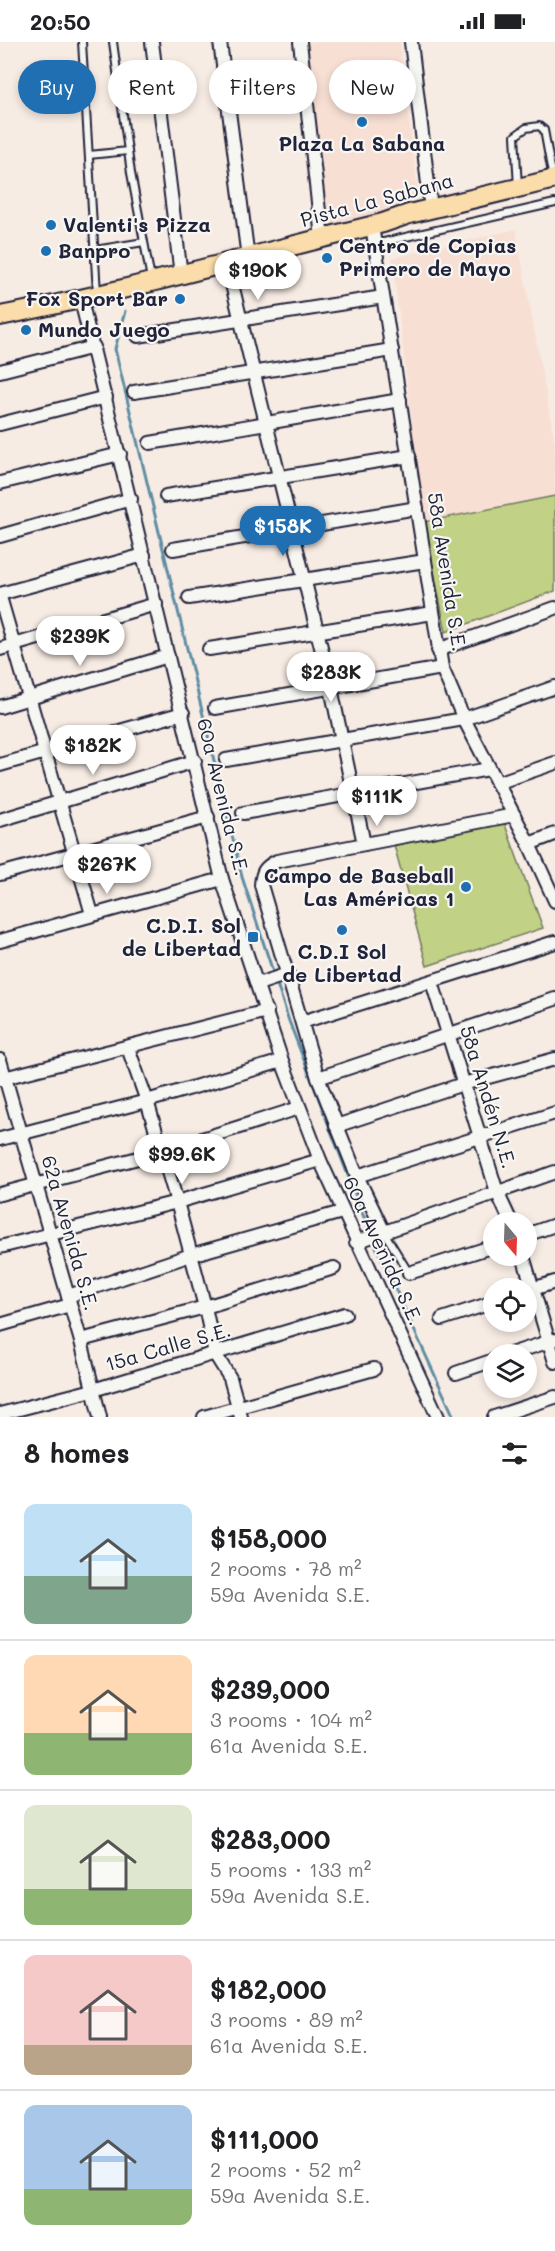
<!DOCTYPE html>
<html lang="en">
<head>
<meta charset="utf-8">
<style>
  body { margin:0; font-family:Mali,sans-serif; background:#f2f2f2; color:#202124; height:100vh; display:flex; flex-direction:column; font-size:22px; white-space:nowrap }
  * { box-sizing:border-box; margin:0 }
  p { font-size:20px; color:#757577 }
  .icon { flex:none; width:33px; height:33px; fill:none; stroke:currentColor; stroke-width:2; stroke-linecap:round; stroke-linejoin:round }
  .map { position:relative; height:1375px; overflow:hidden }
  .drawer { display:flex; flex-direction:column; background:#fff; flex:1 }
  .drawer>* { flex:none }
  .top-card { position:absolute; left:18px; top:18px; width:519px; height:54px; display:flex; gap:12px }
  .needle { width:39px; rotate:161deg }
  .fabs { position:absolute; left:483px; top:1170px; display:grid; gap:12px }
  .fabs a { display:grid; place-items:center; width:54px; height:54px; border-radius:50%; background:#fff; box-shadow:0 3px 9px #0003; font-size:30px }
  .price { position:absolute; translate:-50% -51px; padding:0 14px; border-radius:21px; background:#fff; color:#222; font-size:20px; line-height:39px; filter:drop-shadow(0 2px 3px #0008) }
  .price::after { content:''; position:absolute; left:50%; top:36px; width:18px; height:14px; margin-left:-9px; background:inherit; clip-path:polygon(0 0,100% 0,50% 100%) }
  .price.on { background:#1f6fb2; color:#fff }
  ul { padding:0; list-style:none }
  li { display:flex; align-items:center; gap:18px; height:150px; padding:0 24px }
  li+li { border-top:2px solid #e0e0e0 }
  li span { display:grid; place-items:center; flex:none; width:168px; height:120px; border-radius:12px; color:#555 }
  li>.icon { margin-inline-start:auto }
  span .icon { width:72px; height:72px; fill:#fffc; stroke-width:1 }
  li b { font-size:26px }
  h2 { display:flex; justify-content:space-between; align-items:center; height:72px; padding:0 24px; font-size:26px }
  .chip { padding:0 21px; border-radius:27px; background:#fff; box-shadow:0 3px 9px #0003; font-size:21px; line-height:54px }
  .chip.on { background:#1f6fb2; color:#fff }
  .status { display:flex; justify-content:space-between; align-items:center; height:42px; padding:0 30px; background:#fff; direction:ltr }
  .status svg { height:16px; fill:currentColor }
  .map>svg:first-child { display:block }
  .built { fill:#f8dfd4 }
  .green { fill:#c1d185; stroke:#727a60; stroke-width:1.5 }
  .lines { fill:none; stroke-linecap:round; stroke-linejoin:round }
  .stream { stroke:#5f8da3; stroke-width:3 }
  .lane-casing { stroke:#22223b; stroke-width:10 }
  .street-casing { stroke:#22223b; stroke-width:16 }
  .primary-casing { stroke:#22223b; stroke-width:22 }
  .lane { stroke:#f6f6f2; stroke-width:6 }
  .street { stroke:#f6f6f2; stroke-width:12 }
  .primary { stroke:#fbddab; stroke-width:18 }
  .poi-dot { fill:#1f6fb2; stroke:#f6f6f2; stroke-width:2 }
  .labels { text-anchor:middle; stroke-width:4.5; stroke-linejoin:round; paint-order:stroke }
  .poi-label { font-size:20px; font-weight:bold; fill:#22223b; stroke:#f6f6f2; text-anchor:start }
  .street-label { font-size:20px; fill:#22223b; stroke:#f6f6f2 }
</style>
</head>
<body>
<div class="status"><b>20:50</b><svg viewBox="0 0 49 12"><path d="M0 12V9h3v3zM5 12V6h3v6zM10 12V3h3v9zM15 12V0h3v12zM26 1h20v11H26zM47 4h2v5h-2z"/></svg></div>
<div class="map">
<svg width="555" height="1375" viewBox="0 0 555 1375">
  <rect width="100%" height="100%" fill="#f7ece4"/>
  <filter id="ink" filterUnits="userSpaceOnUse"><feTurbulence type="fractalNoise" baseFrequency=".0167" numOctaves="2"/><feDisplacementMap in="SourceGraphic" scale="12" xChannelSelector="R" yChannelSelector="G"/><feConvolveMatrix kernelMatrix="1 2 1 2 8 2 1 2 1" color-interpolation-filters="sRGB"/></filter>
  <g filter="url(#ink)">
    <g class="built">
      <path d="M305,0H400L419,160L326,185Z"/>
      <path d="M516,187L555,401V454L424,480L392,216Z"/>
    </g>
    <g class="green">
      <path d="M555,454V549L446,590L424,480Z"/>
      <path d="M504,780L543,886L427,924L394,803Z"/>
    </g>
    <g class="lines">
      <g class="stream">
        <path d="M125,269L115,307L242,835L274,933"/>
        <path d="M276,939L289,979L370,1191"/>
        <path d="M373,1198L454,1375"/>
      </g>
      <g class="lane-casing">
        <g id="lane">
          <path d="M82,0L97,251"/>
          <path d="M113,0L131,131L151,237"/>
          <path d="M89,113L128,109"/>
          <path d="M518,145L515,94L526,86L539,84L544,88L553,137"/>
          <path d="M375,202L555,161"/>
          <path d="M95,208L144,200"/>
          <path d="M384,1190L409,1231"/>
        </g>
      </g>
      <g class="street-casing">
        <g id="street">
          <path d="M152,0L181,233"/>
          <path d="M220,0L248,216"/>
          <path d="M300,0L322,196"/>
          <path d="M411,0L431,167"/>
          <path d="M372,184L442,626L464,677L529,802L555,859"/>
          <path d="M227,222L331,646L364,802"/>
          <path d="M81,258L222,837L282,1019L320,1118L438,1375"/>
          <path d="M138,294L383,255"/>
          <path d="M0,329L94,305"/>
          <path d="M134,350L392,308"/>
          <path d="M0,382L106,355"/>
          <path d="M150,401L400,358"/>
          <path d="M0,441L120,412"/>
          <path d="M166,454L409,414"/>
          <path d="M0,494L131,457"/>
          <path d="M173,507L417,466"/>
          <path d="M0,552L144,513"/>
          <path d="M0,555L92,872"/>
          <path d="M189,556L425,519"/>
          <path d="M0,607L156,562"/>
          <path d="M209,607L433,571"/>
          <path d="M438,608L555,566"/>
          <path d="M0,665L168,614"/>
          <path d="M215,666L442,626"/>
          <path d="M226,718L464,677L555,645"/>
          <path d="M0,723L183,671"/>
          <path d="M497,741L555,721"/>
          <path d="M243,771L489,727"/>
          <path d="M0,778L195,719"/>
          <path d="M529,802L555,792"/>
          <path d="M0,832L208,775"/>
          <path d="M0,899L222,837"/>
          <path d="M432,940L497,1150L511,1180"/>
          <path d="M258,942L288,932"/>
          <path d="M302,980L555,900"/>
          <path d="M128,1006L147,1059L177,1160L205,1265L215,1312L230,1336L241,1375"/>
          <path d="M0,1018L82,1303L100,1375"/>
          <path d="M318,1036L555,957"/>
          <path d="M0,1037L267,969"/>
          <path d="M336,1084L463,1042L555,1017"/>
          <path d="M0,1097L147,1059L282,1019"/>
          <path d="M357,1134L555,1071"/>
          <path d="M0,1152L161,1110L299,1066"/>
          <path d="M384,1190L357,1134L318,1036L261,843C262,829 265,825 277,819L514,773"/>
          <path d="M526,1193L555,1183"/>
          <path d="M356,1200L555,1130"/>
          <path d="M0,1205L177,1160L320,1118"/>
          <path d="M523,1214L555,1320"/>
          <path d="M409,1231L494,1204"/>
          <path d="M526,1249L555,1240"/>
          <path d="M68,1254L191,1213L342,1170"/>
          <path d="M442,1277L494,1260"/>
          <path d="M0,1283L70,1263"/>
          <path d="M81,1298L205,1265L334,1226"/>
          <path d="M510,1312L554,1298"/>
          <path d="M456,1331L494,1318"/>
          <path d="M0,1372L93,1348L345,1272"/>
          <path d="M204,1375L374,1327"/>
          <path d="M494,1375L555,1355"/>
        </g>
      </g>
      <g class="primary-casing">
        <path id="primary" d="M0,274C129,249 255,212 383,181L409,172L555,137"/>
      </g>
      <use href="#lane" class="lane"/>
      <use href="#street" class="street"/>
      <use href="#primary" class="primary"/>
    </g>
  </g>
  <g class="poi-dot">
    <circle cx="362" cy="80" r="6"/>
    <circle cx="51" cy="183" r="6"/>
    <circle cx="46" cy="209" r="6"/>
    <circle cx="327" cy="216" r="6"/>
    <circle cx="180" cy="257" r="6"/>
    <circle cx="26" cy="288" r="6"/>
    <circle cx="466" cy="845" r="6"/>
    <circle cx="342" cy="888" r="6"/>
    <rect x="247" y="889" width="12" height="12" rx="3"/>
  </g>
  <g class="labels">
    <g class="poi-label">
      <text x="362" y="109" text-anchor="middle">Plaza La Sabana</text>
      <text x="63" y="190">Valenti's Pizza</text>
      <text x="339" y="211">Centro de Copias<tspan x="339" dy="23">Primero de Mayo</tspan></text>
      <text x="58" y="216">Banpro</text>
      <text x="168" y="264" text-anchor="end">Fox Sport Bar</text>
      <text x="38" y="295">Mundo Juego</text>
      <text x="454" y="841" text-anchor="end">Campo de Baseball<tspan x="454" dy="23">Las Américas 1</tspan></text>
      <text x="241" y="891" text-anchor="end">C.D.I. Sol<tspan x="241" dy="23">de Libertad</tspan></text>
      <text x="342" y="917" text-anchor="middle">C.D.I Sol<tspan x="342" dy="23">de Libertad</tspan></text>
    </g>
    <g class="street-label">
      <text transform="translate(377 158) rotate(-15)" y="7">Pista La Sabana</text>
      <text transform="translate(447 530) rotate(81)" y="7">58a Avenida S.E.</text>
      <text transform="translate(223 755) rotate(76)" y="7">60a Avenida S.E.</text>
      <text transform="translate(488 1055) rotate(73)" y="7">58a Andén N.E.</text>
      <text transform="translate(70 1191) rotate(74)" y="7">62a Avenida S.E.</text>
      <text transform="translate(383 1209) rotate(65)" y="7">60a Avenida S.E.</text>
      <text transform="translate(168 1305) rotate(-16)" y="7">15a Calle S.E.</text>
    </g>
  </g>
</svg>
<div class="fabs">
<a><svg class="needle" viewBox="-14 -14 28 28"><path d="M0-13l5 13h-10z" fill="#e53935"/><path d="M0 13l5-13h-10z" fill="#757577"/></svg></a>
<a><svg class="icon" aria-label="locate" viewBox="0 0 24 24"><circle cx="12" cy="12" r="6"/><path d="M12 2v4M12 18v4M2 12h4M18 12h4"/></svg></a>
<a><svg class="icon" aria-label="layers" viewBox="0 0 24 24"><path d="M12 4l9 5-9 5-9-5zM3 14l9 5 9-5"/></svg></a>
</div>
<b class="price" style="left:258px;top:259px">$190K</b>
<b class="price on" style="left:283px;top:515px">$158K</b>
<b class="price" style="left:80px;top:625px">$239K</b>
<b class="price" style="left:331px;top:661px">$283K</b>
<b class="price" style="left:93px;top:734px">$182K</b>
<b class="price" style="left:377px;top:785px">$111K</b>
<b class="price" style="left:107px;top:853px">$267K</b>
<b class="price" style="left:182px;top:1143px">$99.6K</b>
<div class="top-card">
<a class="chip on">Buy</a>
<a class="chip">Rent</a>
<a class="chip">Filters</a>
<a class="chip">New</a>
</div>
</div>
<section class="drawer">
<h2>8 homes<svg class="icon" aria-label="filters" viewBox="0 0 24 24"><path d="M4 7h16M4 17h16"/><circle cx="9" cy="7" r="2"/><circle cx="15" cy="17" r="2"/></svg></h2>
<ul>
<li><span style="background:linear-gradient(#bfe0f5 60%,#7fa58c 0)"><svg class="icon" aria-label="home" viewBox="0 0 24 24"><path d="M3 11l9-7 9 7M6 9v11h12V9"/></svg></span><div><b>$158,000</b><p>2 rooms · 78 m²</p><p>59a Avenida S.E.</p></div></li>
<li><span style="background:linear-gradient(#ffd9b3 65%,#8fb573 0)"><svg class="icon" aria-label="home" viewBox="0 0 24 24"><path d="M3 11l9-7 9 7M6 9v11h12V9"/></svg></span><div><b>$239,000</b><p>3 rooms · 104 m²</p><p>61a Avenida S.E.</p></div></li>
<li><span style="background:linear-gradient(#dfe7d0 70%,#8fb573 0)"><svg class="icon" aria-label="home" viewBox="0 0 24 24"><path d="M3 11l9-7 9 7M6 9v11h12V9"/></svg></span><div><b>$283,000</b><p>5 rooms · 133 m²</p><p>59a Avenida S.E.</p></div></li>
<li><span style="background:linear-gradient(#f6c9c9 75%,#b9a48a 0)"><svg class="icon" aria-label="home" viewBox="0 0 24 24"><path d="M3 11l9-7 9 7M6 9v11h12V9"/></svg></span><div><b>$182,000</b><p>3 rooms · 89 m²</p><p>61a Avenida S.E.</p></div></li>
<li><span style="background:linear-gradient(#a9c7e8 70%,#8fb573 0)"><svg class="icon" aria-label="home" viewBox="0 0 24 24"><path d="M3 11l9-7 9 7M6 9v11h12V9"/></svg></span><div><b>$111,000</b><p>2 rooms · 52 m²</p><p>59a Avenida S.E.</p></div></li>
</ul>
</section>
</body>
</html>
